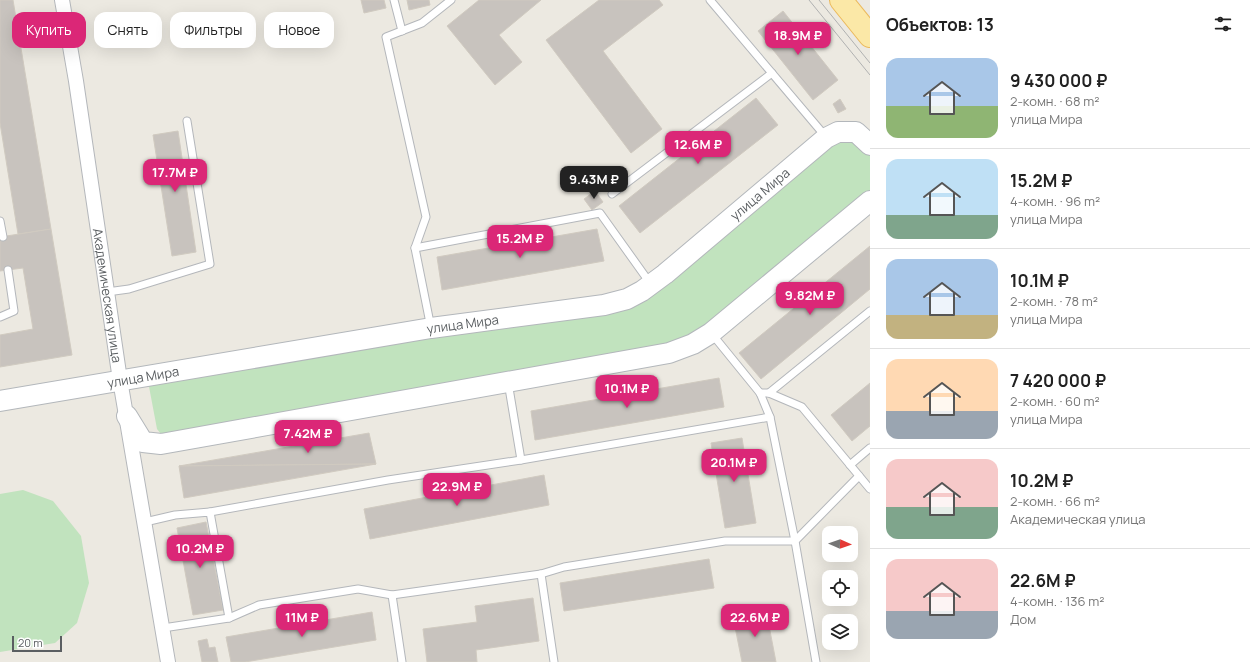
<!DOCTYPE html>
<html lang="ru">
<head>
<meta charset="utf-8">
<style>
  body { margin:0; font-family:Manrope,sans-serif; background:#f6f6f6; color:#222; height:100vh; display:flex; flex-direction:column; font-size:15px; white-space:nowrap }
  * { box-sizing:border-box; margin:0 }
  p { font-size:13px; color:#767676 }
  .icon { flex:none; width:22px; height:22px; fill:none; stroke:currentColor; stroke-width:2; stroke-linecap:round; stroke-linejoin:round }
  .map { position:relative; flex:1; overflow:hidden }
  .drawer { display:flex; flex-direction:column; background:#fff; width:380px }
  .drawer>* { flex:none }
  .guide { position:absolute; left:12px; top:12px; width:380px; height:36px; display:flex; gap:8px }
  .needle { width:26px; rotate:92deg }
  .buttons { position:absolute; left:822px; top:526px; display:grid; gap:8px }
  .buttons a { display:grid; place-items:center; width:36px; height:36px; border-radius:8px; background:#fff; box-shadow:0 4px 16px #0002; font-size:20px }
  .scale { position:absolute; left:12px; bottom:10px; width:50px; box-sizing:border-box; padding-left:4px; border:2px solid #5a5e61; border-top:0; font-size:11px; line-height:14px; white-space:nowrap; color:#5a5e61; -webkit-text-stroke:3px #fff; paint-order:stroke }
  .price { position:absolute; translate:-50% -34px; padding:0 9px; border-radius:8px; background:#db2777; color:#fff; font-size:13px; line-height:26px; filter:drop-shadow(0 1px 2px #0008) }
  .price::after { content:''; position:absolute; left:50%; top:24px; width:12px; height:9px; margin-left:-6px; background:inherit; clip-path:polygon(0 0,100% 0,50% 100%) }
  .price.current { background:#222; color:#fff }
  ul { padding:0; list-style:none }
  li { display:flex; align-items:center; gap:12px; height:100px; padding:0 16px }
  li+li { border-top:1px solid #e0e0e0 }
  li span { display:grid; place-items:center; flex:none; width:112px; height:80px; border-radius:12px; color:#555 }
  li>.icon { margin-inline-start:auto }
  span .icon { width:48px; height:48px; fill:#fffc; stroke-width:1 }
  li b { font-size:17px }
  h2 { display:flex; justify-content:space-between; align-items:center; height:48px; padding:0 16px; font-size:17px }
  .tag { padding:0 14px; border-radius:12px; background:#fff; box-shadow:0 4px 16px #0002; font-size:14px; line-height:36px }
  .tag.current { background:#db2777; color:#fff }
  main { display:flex; flex:1; min-height:0 }
  .map>svg:first-child { display:block }
  .green { fill:#c1e3be }
  .building { fill:#c8c3be; stroke:#d0cac0 }
  .lines { fill:none; stroke-linecap:round; stroke-linejoin:round }
  .lane-casing { stroke:#b4b7bb; stroke-width:9 }
  .street-casing { stroke:#b4b7bb; stroke-width:16 }
  .secondary-casing { stroke:#b3b7bb; stroke-width:22 }
  .primary-casing { stroke:#ebb95b; stroke-width:24 }
  .lane { stroke:#fff; stroke-width:7 }
  .street { stroke:#fff; stroke-width:14 }
  .secondary { stroke:#fff; stroke-width:20 }
  .primary { stroke:#fbe8a7; stroke-width:22 }
  .tram { stroke:#b0b1b1; stroke-width:1 }
  .labels { text-anchor:middle; stroke-width:3; stroke-linejoin:round; paint-order:stroke }
  .street-label { font-size:13px; fill:#5a5e61; stroke:#fff }
</style>
</head>
<body>
<main>
<div class="map">
<svg width="870" height="662" viewBox="0 0 870 662">
  <rect width="100%" height="100%" fill="#ece9e1"/>
  <g class="green">
    <path d="M838,132L870,145V201L693,344L168,443L157,429L147,376L627,299Z"/>
    <path d="M23,490L53,501L81,536L89,583L77,623L55,643L0,652V494Z"/>
  </g>
  <g class="building">
    <path d="M0,0H13L51,229L18,234L0,123Z"/>
    <path d="M361,0H384L386,8L364,13Z"/>
    <path d="M407,0H429L430,5L409,10Z"/>
    <path d="M479,0H541L499,35L522,62L495,85L447,26Z"/>
    <path d="M599,0H659L663,5L603,51L662,129L631,153L546,40Z"/>
    <path d="M783,11L838,80L813,100L758,31Z"/>
    <path d="M756,98L778,125L640,233L619,206Z"/>
    <path d="M840,99L846,109L838,113L833,104Z"/>
    <path d="M178,131L196,252L172,256L153,135Z"/>
    <path d="M595,191L603,202L592,210L584,199Z"/>
    <path d="M51,229L72,355L0,367V335L33,329L23,268L0,271V237Z"/>
    <path d="M597,229L604,261L442,290L437,257Z"/>
    <path d="M870,246V289L761,379L739,353Z"/>
    <path d="M719,378L724,407L535,440L531,411Z"/>
    <path d="M870,383V426L852,441L831,415Z"/>
    <path d="M369,433L376,464L179,466Z"/>
    <path d="M742,438L756,523L725,528L711,443Z"/>
    <path d="M376,464L184,498L179,466Z"/>
    <path d="M544,475L549,505L370,539L364,509Z"/>
    <path d="M206,522L223,610L193,615L177,528Z"/>
    <path d="M709,559L714,588L564,611L560,583Z"/>
    <path d="M533,598L539,641L476,650L477,662H427L423,629L477,622L475,606Z"/>
    <path d="M766,610L776,662H742L733,617Z"/>
    <path d="M372,612L376,640L245,662H231L226,637Z"/>
    <path d="M207,639L209,648L215,647L218,662H202L198,641Z"/>
  </g>
  <g class="lines">
    <g class="lane-casing">
      <g id="lane">
        <path d="M394,0L402,31"/>
        <path d="M710,0L826,137"/>
        <path d="M612,194L772,73"/>
        <path d="M0,221L3,237"/>
        <path d="M415,248L600,213L650,283"/>
        <path d="M107,292L129,289L210,264L187,121"/>
        <path d="M0,317L14,311L8,270"/>
        <path d="M431,328L415,248L426,217L386,37L422,23L451,0"/>
        <path d="M712,334L760,393L770,417L795,541L816,662"/>
        <path d="M508,382L521,460"/>
        <path d="M760,393H769L802,407L870,489"/>
        <path d="M769,393L870,311"/>
        <path d="M850,465L870,448"/>
        <path d="M210,512L388,480L521,460L770,417"/>
        <path d="M145,522L175,515L210,512L229,618"/>
        <path d="M541,574L554,662"/>
        <path d="M392,595L402,662"/>
        <path d="M163,628L229,618L259,605L358,589L392,595L541,574L564,567L725,541H795L859,476"/>
      </g>
    </g>
    <g class="street-casing">
      <g id="street">
        <path id="s1" d="M62,0L76,81L120,380L168,662"/>
      </g>
    </g>
    <g class="secondary-casing">
      <g id="secondary">
        <path id="s2" d="M0,401L431,328L604,305L627,299L642,291L665,274L826,138L838,132H856L870,145"/>
        <path d="M127,416L143,442L161,444L669,353L693,344L711,333L870,201"/>
      </g>
    </g>
    <g class="primary-casing">
      <path id="primary" d="M841,0L870,36"/>
    </g>
    <use href="#lane" class="lane"/>
    <use href="#street" class="street"/>
    <use href="#secondary" class="secondary"/>
    <use href="#primary" class="primary"/>
    <g class="tram">
      <path d="M809,0L870,75"/>
      <path d="M819,0L870,63"/>
    </g>
  </g>
  <g class="labels">
    <g class="street-label">
      <text dy="5" stroke="none"><textPath href="#s2" startOffset="805">улица Мира</textPath></text>
      <text dy="5" stroke="none"><textPath href="#s1" startOffset="299">Академическая улица</textPath></text>
      <text dy="5" stroke="none"><textPath href="#s2" startOffset="469">улица Мира</textPath></text>
      <text dy="5" stroke="none"><textPath href="#s2" startOffset="145">улица Мира</textPath></text>
    </g>
  </g>
</svg>
<div class="buttons">
<a><svg class="needle" viewBox="-14 -14 28 28"><path d="M0-13l5 13h-10z" fill="#e53935"/><path d="M0 13l5-13h-10z" fill="#767676"/></svg></a>
<a><svg class="icon" aria-label="locate" viewBox="0 0 24 24"><circle cx="12" cy="12" r="6"/><path d="M12 2v4M12 18v4M2 12h4M18 12h4"/></svg></a>
<a><svg class="icon" aria-label="layers" viewBox="0 0 24 24"><path d="M12 4l9 5-9 5-9-5zM3 14l9 5 9-5"/></svg></a>
</div>
<div class="scale">20 m</div>
<b class="price" style="left:798px;top:56px">18.9M ₽</b>
<b class="price" style="left:698px;top:165px">12.6M ₽</b>
<b class="price" style="left:175px;top:193px">17.7M ₽</b>
<b class="price current" style="left:594px;top:200px">9.43M ₽</b>
<b class="price" style="left:520px;top:259px">15.2M ₽</b>
<b class="price" style="left:810px;top:316px">9.82M ₽</b>
<b class="price" style="left:627px;top:409px">10.1M ₽</b>
<b class="price" style="left:308px;top:454px">7.42M ₽</b>
<b class="price" style="left:734px;top:483px">20.1M ₽</b>
<b class="price" style="left:457px;top:507px">22.9M ₽</b>
<b class="price" style="left:200px;top:569px">10.2M ₽</b>
<b class="price" style="left:302px;top:638px">11M ₽</b>
<b class="price" style="left:755px;top:638px">22.6M ₽</b>
<div class="guide">
<a class="tag current">Купить</a>
<a class="tag">Снять</a>
<a class="tag">Фильтры</a>
<a class="tag">Новое</a>
</div>
</div>
<section class="drawer">
<h2>Объектов: 13<svg class="icon" aria-label="filters" viewBox="0 0 24 24"><path d="M4 7h16M4 17h16"/><circle cx="9" cy="7" r="2"/><circle cx="15" cy="17" r="2"/></svg></h2>
<ul>
<li><span style="background:linear-gradient(#a9c7e8 60%,#8fb573 0)"><svg class="icon" aria-label="home" viewBox="0 0 24 24"><path d="M3 11l9-7 9 7M6 9v11h12V9"/></svg></span><div><b>9 430 000 ₽</b><p>2-комн. · 68 m²</p><p>улица Мира</p></div></li>
<li><span style="background:linear-gradient(#bfe0f5 70%,#7fa58c 0)"><svg class="icon" aria-label="home" viewBox="0 0 24 24"><path d="M3 11l9-7 9 7M6 9v11h12V9"/></svg></span><div><b>15.2M ₽</b><p>4-комн. · 96 m²</p><p>улица Мира</p></div></li>
<li><span style="background:linear-gradient(#a9c7e8 70%,#c2b280 0)"><svg class="icon" aria-label="home" viewBox="0 0 24 24"><path d="M3 11l9-7 9 7M6 9v11h12V9"/></svg></span><div><b>10.1M ₽</b><p>2-комн. · 78 m²</p><p>улица Мира</p></div></li>
<li><span style="background:linear-gradient(#ffd9b3 65%,#9aa5b1 0)"><svg class="icon" aria-label="home" viewBox="0 0 24 24"><path d="M3 11l9-7 9 7M6 9v11h12V9"/></svg></span><div><b>7 420 000 ₽</b><p>2-комн. · 60 m²</p><p>улица Мира</p></div></li>
<li><span style="background:linear-gradient(#f6c9c9 60%,#7fa58c 0)"><svg class="icon" aria-label="home" viewBox="0 0 24 24"><path d="M3 11l9-7 9 7M6 9v11h12V9"/></svg></span><div><b>10.2M ₽</b><p>2-комн. · 66 m²</p><p>Академическая улица</p></div></li>
<li><span style="background:linear-gradient(#f6c9c9 65%,#9aa5b1 0)"><svg class="icon" aria-label="home" viewBox="0 0 24 24"><path d="M3 11l9-7 9 7M6 9v11h12V9"/></svg></span><div><b>22.6M ₽</b><p>4-комн. · 136 m²</p><p>Дом</p></div></li>
</ul>
</section>
</main>
</body>
</html>
